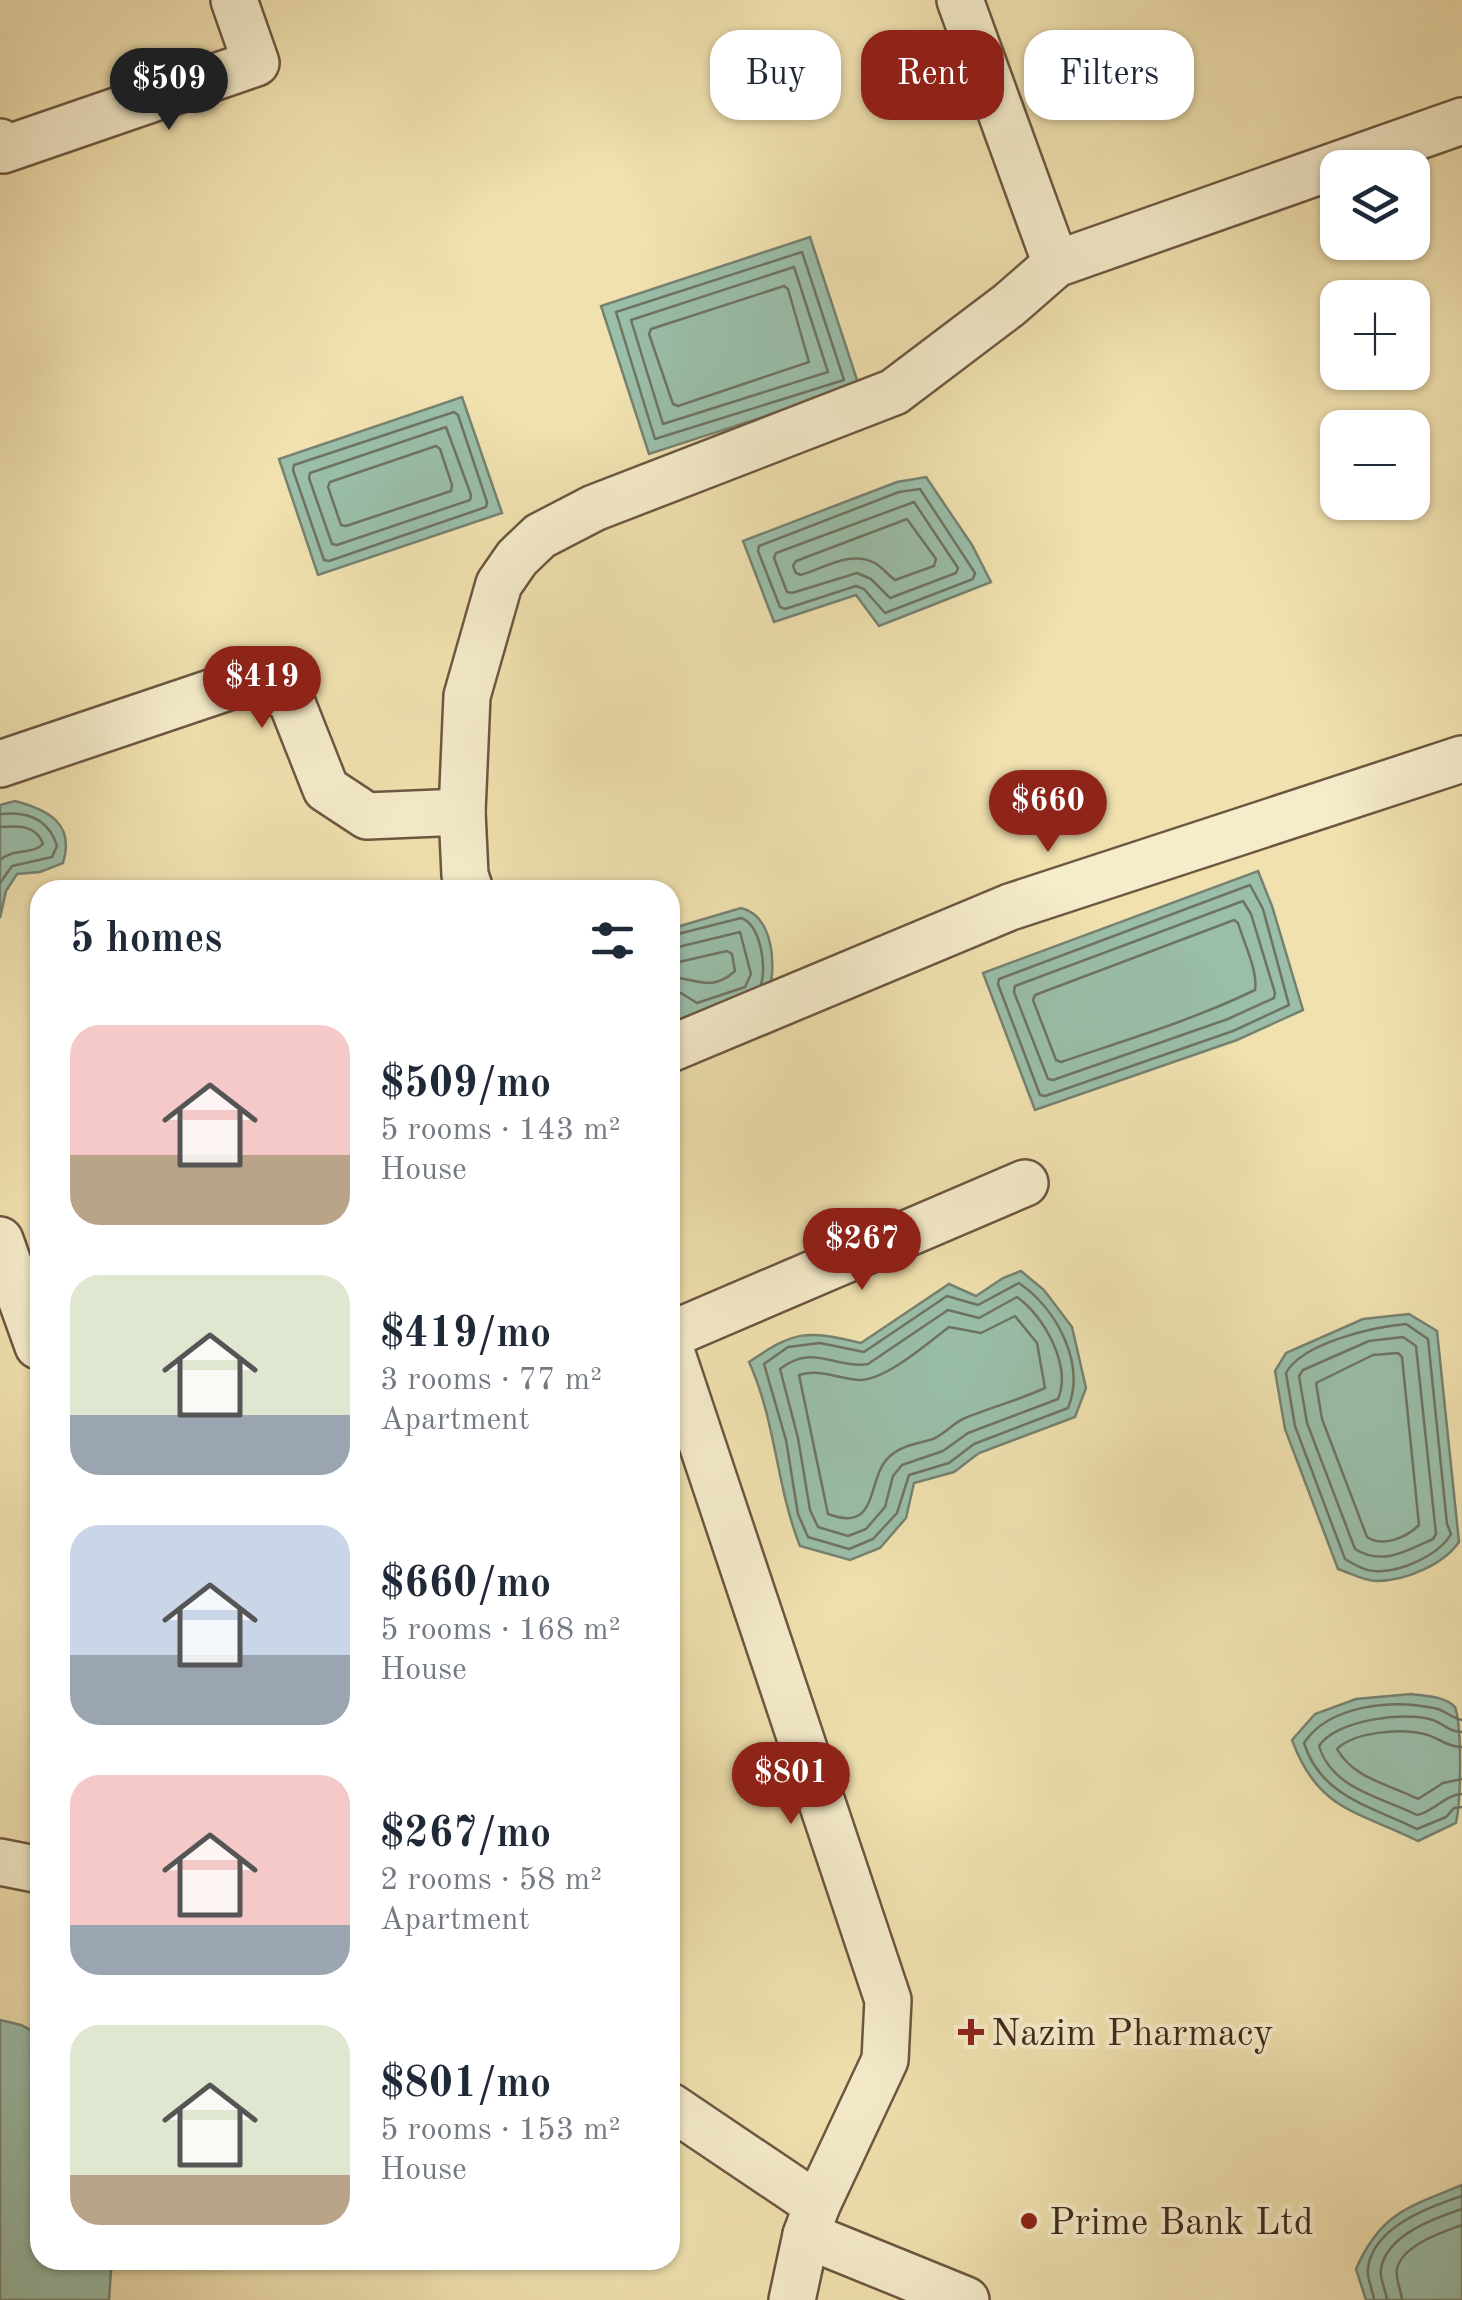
<!DOCTYPE html>
<html lang="en">
<head>
<meta charset="utf-8">
<style>
  body { margin:0; font-family:"Old Standard TT",serif; background:#f6f6f7; color:#1f2937; height:100vh; display:flex; flex-direction:column; font-size:38px; white-space:nowrap }
  * { box-sizing:border-box; margin:0 }
  p { font-size:32px; color:#747a83 }
  .icon { flex:none; width:55px; height:55px; fill:none; stroke:currentColor; stroke-width:2; stroke-linecap:round; stroke-linejoin:round }
  .map { position:relative; flex:1; overflow:hidden }
  .panel { position:absolute; left:30px; top:880px; width:650px; height:1390px; display:flex; flex-direction:column; background:#fff; border-radius:30px; box-shadow:0 2px 8px #0004 }
  .panel>* { flex:none }
  .guide { position:absolute; left:710px; top:30px; width:600px; height:90px; display:flex; gap:20px }
  .buttons { position:absolute; left:1320px; top:150px; display:grid; gap:20px }
  .buttons a { display:grid; place-items:center; width:110px; height:110px; border-radius:20px; background:#fff; box-shadow:0 2px 8px #0004; font-size:50px }
  .price { position:absolute; translate:-50% -85px; padding:0 22px; border-radius:35px; background:#8f2418; color:#fff; font-size:32px; line-height:65px; filter:drop-shadow(0 2px 5px #0008) }
  .price::after { content:''; position:absolute; left:50%; top:60px; width:30px; height:22px; margin-left:-15px; background:inherit; clip-path:polygon(0 0,100% 0,50% 100%) }
  .price.selected { background:#222; color:#fff }
  ul { padding:0; list-style:none }
  li { display:flex; align-items:center; gap:30px; height:250px; padding:0 40px }
  li span { display:grid; place-items:center; flex:none; width:280px; height:200px; border-radius:30px; color:#555 }
  li>.icon { margin-inline-start:auto }
  span .icon { width:120px; height:120px; fill:#fffc; stroke-width:1 }
  li b { font-size:42px }
  h2 { display:flex; justify-content:space-between; align-items:center; height:120px; padding:0 40px; font-size:42px }
  .pill { padding:0 35px; border-radius:30px; background:#fff; box-shadow:0 2px 8px #0004; font-size:35px; line-height:90px }
  .pill.selected { background:#8f2418; color:#fff }
  .map>svg:first-child { display:block }
  .water { fill:#9abea9; stroke:#768271; stroke-width:2.5 }
  .lines { fill:none; stroke-linecap:round; stroke-linejoin:round }
  .shore { stroke:#6e7462; stroke-width:2.5 }
  .minor-casing { stroke:#6d5741; stroke-width:50 }
  .minor { stroke:#f5eccb; stroke-width:45 }
  .poi-dot { fill:#8f2418; stroke:#f5eccb; stroke-width:4 }
  .labels { text-anchor:middle; stroke-width:8; stroke-linejoin:round; paint-order:stroke }
  .poi-label { font-size:38px; fill:#41291c; stroke:#f5eccb; text-anchor:start }
</style>
</head>
<body>
<div class="map">
<svg width="1462" height="2300" viewBox="0 0 1462 2300">
  <rect width="100%" height="100%" fill="#f0e1af"/>
  <filter id="stains"><feTurbulence type="fractalNoise" baseFrequency=".002" numOctaves="4"/><feColorMatrix values="0 0 0 0 .2 0 0 0 0 .09 0 0 0 0 .02 0 0 0 .5 -.17"/></filter>
  <radialGradient id="worn" r=".72"><stop offset=".6" stop-color="#630" stop-opacity="0"/><stop offset="1" stop-color="#630" stop-opacity=".3"/></radialGradient>
  <g class="water">
    <path d="M810,237L859,386L649,454L601,306Z"/>
    <path d="M462,397L502,513L318,575L279,459Z"/>
    <path d="M926,477L972,545L991,582L879,626L856,595L774,622L743,541L897,482Z"/>
    <path d="M15,801C49,810 75,824 63,863L40,872L17,874L6,891L0,918V805Z"/>
    <path d="M1258,871L1272,906L1303,1010L1237,1040L1035,1110L983,973Z"/>
    <path d="M741,908C774,916 777,968 768,995L678,1027L670,1000V929Z"/>
    <path d="M1021,1271L1044,1290L1072,1327L1086,1388L1075,1417L979,1453L954,1472L914,1483L906,1518L880,1548L850,1560L800,1546C776,1486 776,1421 749,1362C796,1330 806,1330 861,1343L949,1284L976,1296L1003,1278Z"/>
    <path d="M1409,1314L1437,1331L1459,1542C1443,1565 1405,1581 1376,1581C1364,1581 1350,1573 1338,1569L1285,1429L1275,1371L1286,1353L1363,1319Z"/>
    <path d="M1411,1694C1425,1696 1445,1696 1455,1707C1462,1725 1461,1801 1456,1823L1418,1841C1358,1811 1318,1811 1292,1740L1315,1714L1356,1699Z"/>
    <path d="M0,2020L21,2025L40,2035V2260H124L111,2270L109,2300H0Z"/>
    <path d="M1462,2185V2300H1366L1356,2269C1381,2212 1409,2207 1462,2185Z"/>
  </g>
  <g class="lines">
    <g class="shore">
      <path d="M802,252L844,380L655,439L616,312Z"/>
      <path d="M794,267L828,372L663,424L631,320Z"/>
      <path d="M784,286L788,289L809,362L678,406L673,404L649,334L651,329Z"/>
      <path d="M454,412L458,415L487,502L486,507L329,561L324,560L293,470L294,465Z"/>
      <path d="M446,427L471,495L470,500L337,545L332,544L309,478L310,473Z"/>
      <path d="M436,446L440,449L452,485L451,491L346,526L341,525L328,487L330,482Z"/>
      <path d="M920,489L975,573L973,579L885,613L864,589L856,586L785,609L780,607L758,551L759,546L899,492Z"/>
      <path d="M914,502L958,568L956,573L890,598L871,579L857,573L792,593L787,592L774,558L776,553Z"/>
      <path d="M907,519L936,559L934,566L895,580C888,575 883,568 875,563C851,550 824,568 801,575L796,573L793,566L796,561Z"/>
      <path d="M0,814C27,811 49,819 57,846L52,857L12,866L0,883"/>
      <path d="M0,827C17,826 36,824 43,844C33,855 13,848 0,860"/>
      <path d="M1250,885L1263,909L1289,1005L1233,1031L1045,1096L1040,1095L998,984L999,979Z"/>
      <path d="M1243,901L1251,914L1275,993L1274,998L1228,1019L1053,1080L1048,1079L1014,992L1015,986Z"/>
      <path d="M1234,920L1238,923C1244,943 1258,971 1255,990C1193,1020 1126,1040 1061,1062L1056,1060L1033,1000L1035,995Z"/>
      <path d="M670,936L741,918C760,924 767,966 761,984"/>
      <path d="M670,949L740,932L751,974L745,987L697,1003L681,993L670,992"/>
      <path d="M670,964L727,951L732,954L735,971C711,993 696,978 670,977"/>
      <path d="M1019,1283C1057,1309 1086,1364 1068,1408L974,1444L949,1463L909,1475L897,1513L873,1539L849,1549L808,1537L798,1514L786,1440L764,1364L788,1347L820,1343L864,1352L947,1296L978,1305Z"/>
      <path d="M1017,1297C1044,1316 1072,1366 1058,1399L968,1433L943,1451L902,1465L893,1476L885,1507L866,1529L848,1536L818,1527L810,1510L798,1438L780,1369C814,1343 834,1369 868,1364L948,1310L979,1318Z"/>
      <path d="M1015,1316L1037,1343L1045,1388C1019,1400 992,1407 965,1418C953,1423 945,1434 933,1439C918,1444 902,1445 890,1456C865,1478 881,1534 828,1514L799,1375C822,1368 839,1380 861,1380C887,1379 928,1343 949,1327L981,1333Z"/>
      <path d="M1406,1324L1428,1339L1447,1524L1451,1534C1439,1555 1400,1573 1375,1571C1365,1571 1353,1564 1345,1559L1295,1426L1286,1373C1302,1343 1373,1327 1406,1324Z"/>
      <path d="M1403,1337L1416,1346L1436,1534L1433,1539C1407,1551 1382,1566 1355,1549L1307,1423L1299,1376L1303,1370L1369,1341Z"/>
      <path d="M1398,1353L1402,1357L1419,1525C1407,1537 1383,1548 1367,1537L1322,1419L1316,1383L1373,1355Z"/>
      <path d="M1462,1720C1451,1718 1445,1710 1434,1708C1392,1699 1329,1705 1304,1743C1321,1797 1371,1806 1417,1829L1446,1817L1454,1808L1462,1807"/>
      <path d="M1462,1732C1449,1732 1444,1724 1433,1720C1404,1711 1336,1720 1319,1746C1332,1789 1381,1797 1417,1815C1435,1811 1444,1795 1462,1794"/>
      <path d="M1462,1747C1446,1747 1438,1737 1424,1734C1400,1728 1354,1732 1337,1749C1354,1779 1389,1784 1418,1799L1443,1783L1462,1779"/>
      <path d="M1374,2300C1373,2290 1366,2277 1368,2268C1373,2227 1429,2207 1462,2196"/>
      <path d="M1387,2300C1386,2290 1379,2278 1381,2269C1386,2235 1435,2218 1462,2209"/>
      <path d="M1402,2300C1401,2290 1395,2278 1397,2269C1402,2245 1443,2232 1462,2225"/>
    </g>
    <g class="minor-casing">
      <g id="minor">
        <path d="M960,0L1056,264"/>
        <path d="M0,142L3,150L256,63L234,0"/>
        <path d="M0,764L246,681L290,698L326,789L367,816L462,812"/>
        <path d="M470,890L465,875L462,812L467,696L499,584L517,558L540,536L594,508L894,392L1009,305L1056,264L1462,121"/>
        <path d="M670,1049L1010,907L1462,759"/>
        <path d="M0,1240L38,1346"/>
        <path d="M670,1335L1025,1183"/>
        <path d="M670,1348L888,2000L885,2060L817,2205L806,2235L792,2300"/>
        <path d="M0,1862L40,1870"/>
        <path d="M670,2106L817,2205"/>
        <path d="M806,2235L966,2300"/>
      </g>
    </g>
    <use href="#minor" class="minor"/>
  </g>
  <g class="poi-dot">
    <path d="M966 2017h10v10h10v10h-10v10h-10v-10h-10v-10h10z"/>
    <circle cx="1029" cy="2221" r="10"/>
  </g>
  <g class="labels">
    <g class="poi-label">
      <text x="991" y="2045">Nazim Pharmacy</text>
      <text x="1049" y="2234">Prime Bank Ltd</text>
    </g>
  </g>
  <rect width="100%" height="100%" filter="url(#stains)"/>
  <rect width="100%" height="100%" fill="url(#worn)"/>
</svg>
<div class="buttons">
<a><svg class="icon" aria-label="layers" viewBox="0 0 24 24"><path d="M12 4l9 5-9 5-9-5zM3 14l9 5 9-5"/></svg></a>
<a>+</a>
<a>−</a>
</div>
<b class="price selected" style="left:169px;top:133px">$509</b>
<b class="price" style="left:262px;top:731px">$419</b>
<b class="price" style="left:1048px;top:855px">$660</b>
<b class="price" style="left:862px;top:1293px">$267</b>
<b class="price" style="left:791px;top:1827px">$801</b>
<div class="guide">
<a class="pill">Buy</a>
<a class="pill selected">Rent</a>
<a class="pill">Filters</a>
</div>
<section class="panel">
<h2>5 homes<svg class="icon" aria-label="filters" viewBox="0 0 24 24"><path d="M4 7h16M4 17h16"/><circle cx="9" cy="7" r="2"/><circle cx="15" cy="17" r="2"/></svg></h2>
<ul>
<li><span style="background:linear-gradient(#f6c9c9 65%,#b9a48a 0)"><svg class="icon" aria-label="home" viewBox="0 0 24 24"><path d="M3 11l9-7 9 7M6 9v11h12V9"/></svg></span><div><b>$509/mo</b><p>5 rooms · 143 m²</p><p>House</p></div></li>
<li><span style="background:linear-gradient(#dfe7d0 70%,#9aa5b1 0)"><svg class="icon" aria-label="home" viewBox="0 0 24 24"><path d="M3 11l9-7 9 7M6 9v11h12V9"/></svg></span><div><b>$419/mo</b><p>3 rooms · 77 m²</p><p>Apartment</p></div></li>
<li><span style="background:linear-gradient(#c9d6e8 65%,#9aa5b1 0)"><svg class="icon" aria-label="home" viewBox="0 0 24 24"><path d="M3 11l9-7 9 7M6 9v11h12V9"/></svg></span><div><b>$660/mo</b><p>5 rooms · 168 m²</p><p>House</p></div></li>
<li><span style="background:linear-gradient(#f6c9c9 75%,#9aa5b1 0)"><svg class="icon" aria-label="home" viewBox="0 0 24 24"><path d="M3 11l9-7 9 7M6 9v11h12V9"/></svg></span><div><b>$267/mo</b><p>2 rooms · 58 m²</p><p>Apartment</p></div></li>
<li><span style="background:linear-gradient(#dfe7d0 75%,#b9a48a 0)"><svg class="icon" aria-label="home" viewBox="0 0 24 24"><path d="M3 11l9-7 9 7M6 9v11h12V9"/></svg></span><div><b>$801/mo</b><p>5 rooms · 153 m²</p><p>House</p></div></li>
</ul>
</section>
</div>
</body>
</html>
